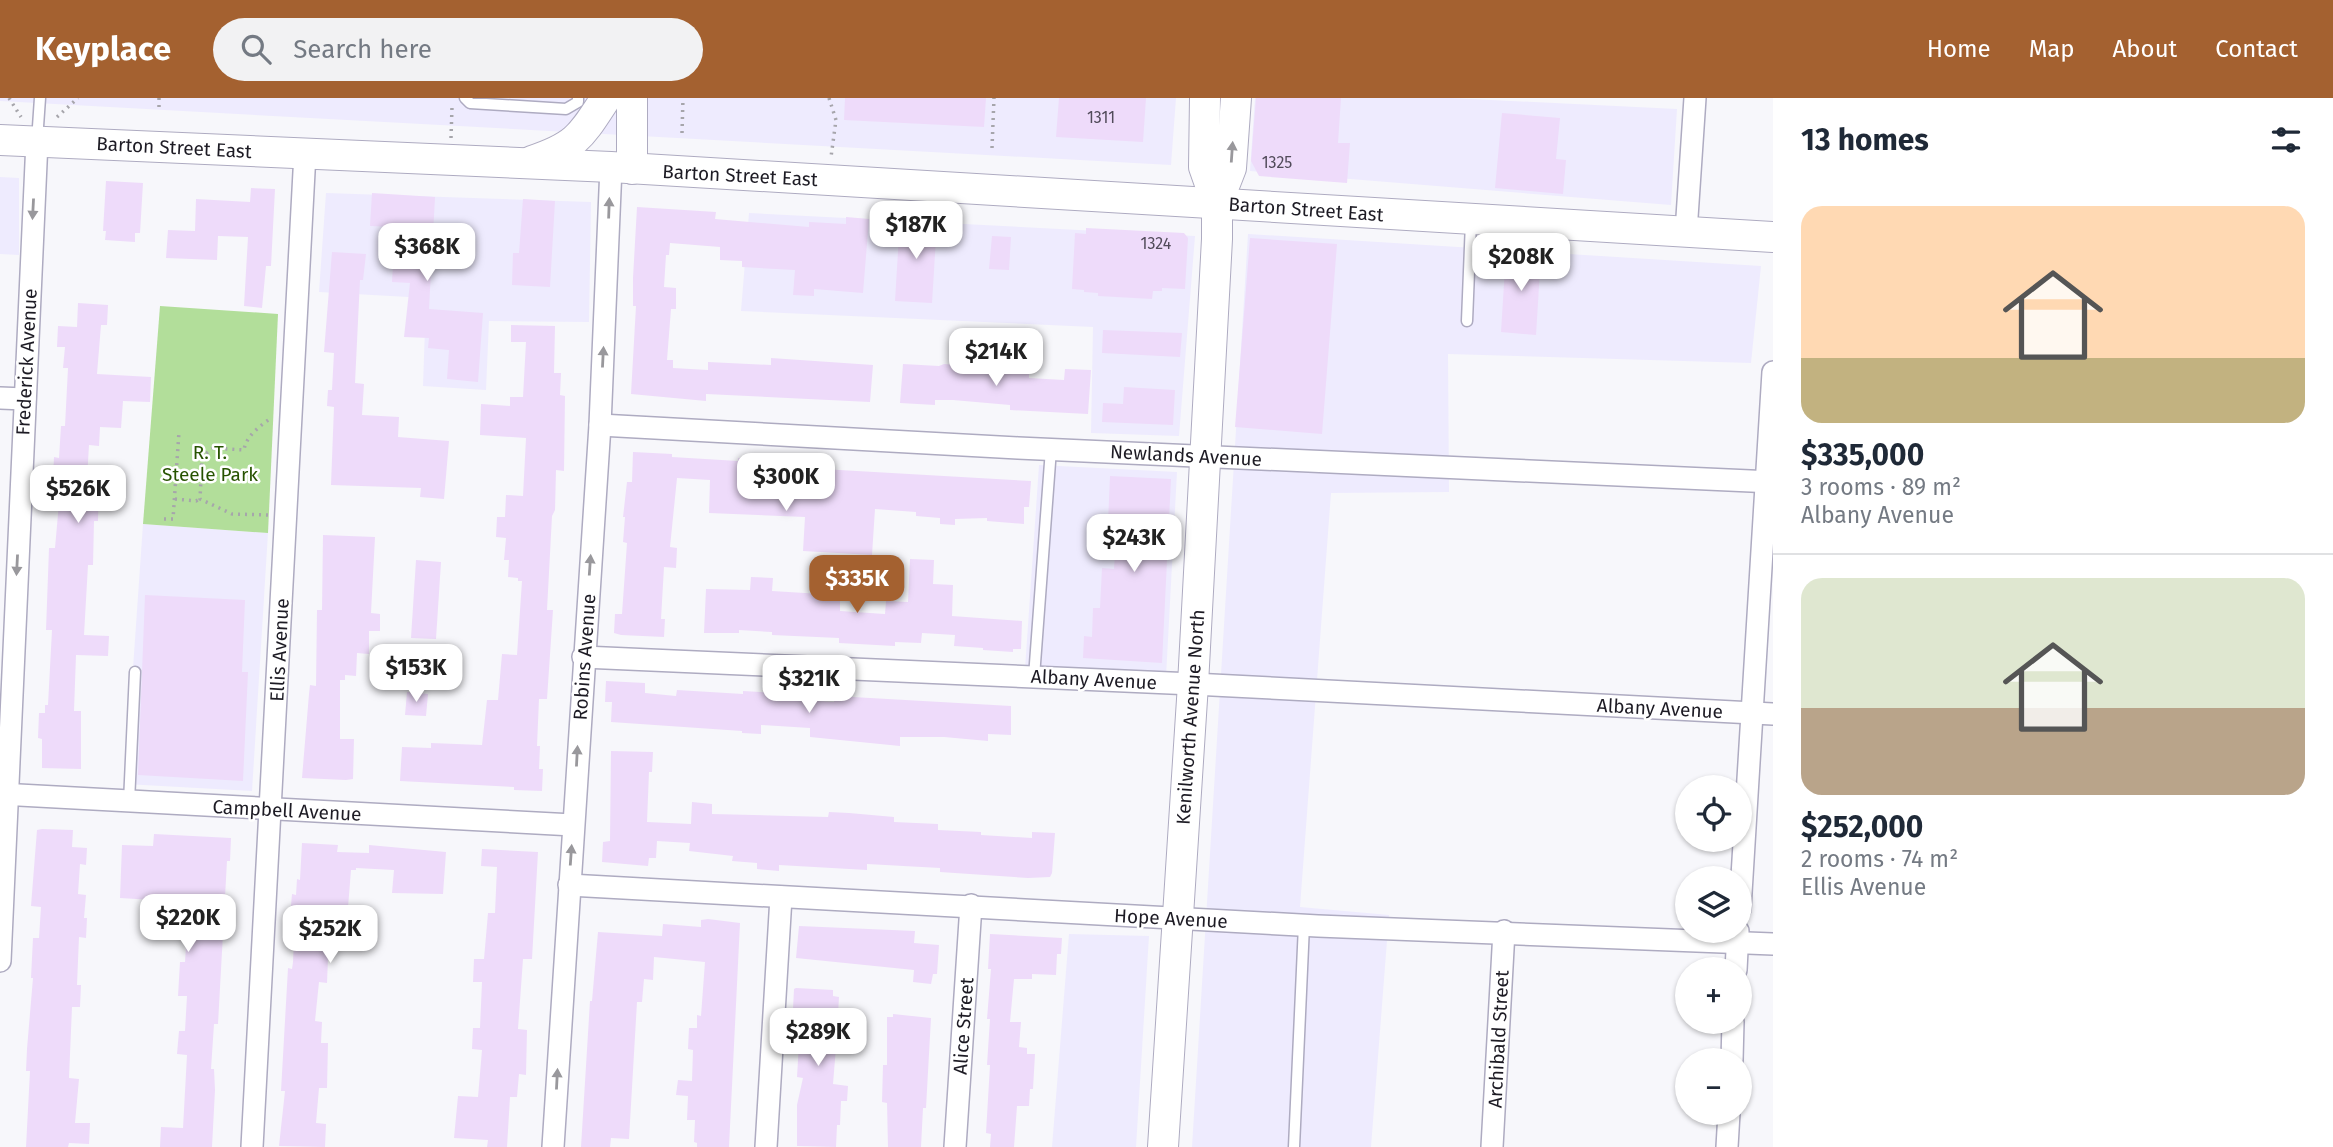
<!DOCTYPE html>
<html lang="en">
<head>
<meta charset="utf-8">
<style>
  body { margin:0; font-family:"Fira Sans",sans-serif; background:#f2f2f3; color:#1f2937; height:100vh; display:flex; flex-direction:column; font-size:26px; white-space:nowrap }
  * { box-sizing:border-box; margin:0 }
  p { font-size:23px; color:#747a83 }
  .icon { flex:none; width:38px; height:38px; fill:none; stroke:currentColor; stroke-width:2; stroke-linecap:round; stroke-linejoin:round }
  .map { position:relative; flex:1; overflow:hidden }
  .drawer { display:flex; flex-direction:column; background:#fff; width:560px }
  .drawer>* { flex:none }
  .controls { position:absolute; left:1675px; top:677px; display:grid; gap:14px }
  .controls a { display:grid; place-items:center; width:77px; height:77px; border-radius:50%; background:#fff; box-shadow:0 2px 5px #0004; font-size:35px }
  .price { position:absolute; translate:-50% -60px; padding:0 16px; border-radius:14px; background:#fff; color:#222; font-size:23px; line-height:46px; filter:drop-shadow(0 2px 4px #0008) }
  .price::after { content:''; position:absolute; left:50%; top:42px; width:21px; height:16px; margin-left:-10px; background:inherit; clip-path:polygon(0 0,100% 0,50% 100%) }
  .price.on { background:#a46130; color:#fff }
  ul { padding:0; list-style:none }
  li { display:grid; align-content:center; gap:14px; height:371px; padding:0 28px }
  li+li { border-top:2px solid #e0e1e3 }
  li span { display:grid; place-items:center; height:217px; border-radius:21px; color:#555 }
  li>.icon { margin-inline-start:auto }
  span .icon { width:126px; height:126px; fill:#fffc; stroke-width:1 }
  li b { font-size:30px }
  h2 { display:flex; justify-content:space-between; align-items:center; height:84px; padding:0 28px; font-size:30px }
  header { display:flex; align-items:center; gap:42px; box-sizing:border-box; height:98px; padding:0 35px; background:#a46130; color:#fff }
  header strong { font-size:33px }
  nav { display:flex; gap:38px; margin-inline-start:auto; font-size:24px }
  .search { width:490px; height:63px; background:#f2f2f3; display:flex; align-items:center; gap:18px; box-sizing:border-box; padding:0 24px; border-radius:38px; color:#747a83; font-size:26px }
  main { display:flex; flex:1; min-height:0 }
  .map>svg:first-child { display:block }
  .built { fill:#eeebfe }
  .green { fill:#b2de9a }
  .building { fill:#eedbfa }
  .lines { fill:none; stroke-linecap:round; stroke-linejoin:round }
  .service-casing { stroke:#aeabc1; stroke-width:13 }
  .minor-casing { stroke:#aeabc1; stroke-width:24 }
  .secondary-casing { stroke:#aeabc1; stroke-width:32 }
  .path { stroke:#a6a5ab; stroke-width:3.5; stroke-dasharray:2 5; stroke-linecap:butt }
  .service { stroke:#fff; stroke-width:10 }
  .minor { stroke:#fff; stroke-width:21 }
  .secondary { stroke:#fff; stroke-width:30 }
  .oneway { fill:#99989c }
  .labels { text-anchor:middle; stroke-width:5; stroke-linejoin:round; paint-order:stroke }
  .number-label { font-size:16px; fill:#514b5a }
  .street-label { font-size:19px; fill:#1d1b24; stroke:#fff }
  .park-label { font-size:19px; fill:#275300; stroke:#fff }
</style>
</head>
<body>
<header>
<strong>Keyplace</strong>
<div class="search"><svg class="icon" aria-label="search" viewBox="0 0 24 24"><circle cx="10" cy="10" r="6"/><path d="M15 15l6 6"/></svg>Search here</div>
<nav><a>Home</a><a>Map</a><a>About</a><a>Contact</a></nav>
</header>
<main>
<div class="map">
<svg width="1773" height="1049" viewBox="0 0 1773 1049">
  <rect width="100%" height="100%" fill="#f7f7fb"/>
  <g class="built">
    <path d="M0,0H1176L1171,67L0,3Z"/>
    <path d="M1255,0H1451L1677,11L1671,107L1250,73Z"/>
    <path d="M0,79L19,80V157L0,156Z"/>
    <path d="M326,95L591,104L589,224L489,223L486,292L423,288L426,200L319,194Z"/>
    <path d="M749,115L1195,138L1179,338L1091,335L1093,229L741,213Z"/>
    <path d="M1248,136L1761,168L1751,265L1448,256L1449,394L1331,395L1300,809L1389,817L1371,1049H1192Z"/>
    <path d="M1039,367L1177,374L1166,579L1025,571Z"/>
    <path d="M143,426L268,435L252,693L125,686Z"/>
    <path d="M1069,836L1149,838L1136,1049H1052Z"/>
  </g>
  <path class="green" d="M160,208L278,216L268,435L143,426Z"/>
  <g class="building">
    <path d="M845,0H986L984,29L844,22Z"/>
    <path d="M1059,0H1146L1143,44L1056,39Z"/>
    <path d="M1256,0H1341L1338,45H1350L1347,85L1259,78L1251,63Z"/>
    <path d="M1502,15L1560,20L1556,61L1566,62L1563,96L1495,90Z"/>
    <path d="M106,83L143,85L140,135H135V144L105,142L106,133H103Z"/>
    <path d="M251,90L275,91L271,168H266L262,210L244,208L248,139L218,138L217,162L166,160L168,132L195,133L196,101L250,104Z"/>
    <path d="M372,95L435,99L429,211L483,215L478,284L447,281L449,252L428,250L429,240L404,239L410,185L392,184L395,129L370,128Z"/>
    <path d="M523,101L555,103L550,189L512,187L513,155H519Z"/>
    <path d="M637,109L716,114L715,121L809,129V124L846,126V119L869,121L863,195L814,191V198L793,197L795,172L742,169V163L720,162V149L670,145L669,157H666L664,189L676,190V211H671L667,262H673V270L708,272V264L771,267V260L873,267L870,304L706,296V303L631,296L636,208H633V180Z"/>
    <path d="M900,121L937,124L932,205L895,203Z"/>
    <path d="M1086,130L1184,135L1188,140L1185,191L1162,190V193H1153L1152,201L1098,198V195L1084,194V192L1072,191L1075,135L1086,136Z"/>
    <path d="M992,138L1011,139L1009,172L989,171Z"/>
    <path d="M1250,140L1337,146L1322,336L1235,329Z"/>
    <path d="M332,154L366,156L363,182H360L355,285L364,286L362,317L399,319L398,339L449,343L444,401L420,399L421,390L331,387L334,309L327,308L328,292H332L334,255L324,254Z"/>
    <path d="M1506,154L1541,156L1536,237L1501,234Z"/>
    <path d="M78,205L108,207L107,227H101L97,276L151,279L150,304L123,303L121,330L100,329L99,348L89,347L87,381H99L98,423H94L93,467H88L84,537L109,538L108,558L76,557L74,613H81V671L42,670V641L38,640L39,615H45V607H48L52,532H46L49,450H55L59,405L52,404L54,359L59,360L61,328H65L68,270H63L65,249H57L58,228L77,229Z"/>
    <path d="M511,227L555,228L554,275H561L560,297L565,298L564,373L556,372L555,412L552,418L547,512H553L547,601H539L537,648H540L539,671H543L542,693L514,692V689L400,683L402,649L431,650V645L482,647L487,602H498L502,556L517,557L522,483H518V480L508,479L509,462H504L506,440L496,439L497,419H505L506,397L523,398L526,340L480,337L481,306L510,308V299H523L526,244H511Z"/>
    <path d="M1103,232L1182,235L1180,259L1102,255Z"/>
    <path d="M903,266L939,268L944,266L1004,271V274L1029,276V280L1064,282L1065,271L1091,272L1088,316L1010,312V307L953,302H935V307L900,305Z"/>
    <path d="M1124,289L1175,292L1173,327L1102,324L1103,305L1123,306Z"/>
    <path d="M633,354L672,356V359L738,363V360L754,361L755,371L786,376L787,369L1031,383L1029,409H1024V426L987,423V420L955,421V427L940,426V420L916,418V414L875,411L872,457L803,453L805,419L709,415L710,382L677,380L670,449L677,450L676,470L664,469L661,521H665L664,539L621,537L614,535L615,516H622L627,445L623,444L625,419H623L627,384H632Z"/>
    <path d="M1110,378L1171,381L1162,565L1083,560L1084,538L1092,539L1093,510H1100L1102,470L1114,471L1117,425H1108Z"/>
    <path d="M323,437L375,439L371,515L380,516V533H369V556L357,555L356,578L345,577V582H340V641H354L353,681L346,682L302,680L309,596L310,587L316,588L317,512H322Z"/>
    <path d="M910,461L934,462L933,486L953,487L952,518L1022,523L1021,551H1013V554L983,552V550L954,548L955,537L922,535L921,545L895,544V548L839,545V540L772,537V534L739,532V535H704L706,491L750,492L751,479L773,480L772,493L821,496L822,485H837V500H840V513L885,516L886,503L908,504Z"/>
    <path d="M416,462L441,464L436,541L411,540Z"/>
    <path d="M145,497L245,502L242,574H248L243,683L138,677Z"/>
    <path d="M606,583L645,585V595L676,598L677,592L743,596V593L789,596V601L834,604L835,598L1011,608V637L988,636V643L944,639H900V648L810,639V630L761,627V636L742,635V633L611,624L612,604H605Z"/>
    <path d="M407,594L428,596L426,618L405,617Z"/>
    <path d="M611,653L653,654L652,674H649L647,724L691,726L692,704L712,706V716L828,719L829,714L849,715L894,719V724L938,726V732L981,734V737L1032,740V734L1055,735L1052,775L1050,779L1028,780L940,774V770L867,766V772L779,767V773L757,771V765L732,763L733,758L689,753L690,745L657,743L656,760H649L648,768L602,764L603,744L610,743Z"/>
    <path d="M42,731L73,732L72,749L87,750L86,767L80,766L78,796L86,797L84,820H87L86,840L79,839L77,887H81L80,909H72L69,980L79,981L75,1025H90L89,1046L69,1045L68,1049H26L30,973H26L27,951L33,880H31L33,840H39L41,809L31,808L37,732Z"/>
    <path d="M154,736L231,740L230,763H227L218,926H214L211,971H214L215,992L212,1049H160L161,1029L183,1030L187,957L177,956L179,933H185L187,898H178L180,864H185L187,833L151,831L152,802L120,800L122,747L153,748Z"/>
    <path d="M302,745L338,747L337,754L369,755V747L446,754L443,796L392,795L394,772L356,770V772H351L347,822L335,821L333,861L328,860L327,885L319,884L315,923L322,924L321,945H328L327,990H319L316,1025L326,1026L325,1049L279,1048L285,993H281L288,870L292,871L293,864L295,819H290L292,796L296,797L297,781L300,782Z"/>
    <path d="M482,751L538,754L532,861H523L518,931L527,932L526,977L519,976L517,999H510L507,1049H487L488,1042L454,1040L458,998L478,999L482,952L472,951L473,930H480L482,884H473L474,861H484L488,815H495L497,769L481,768Z"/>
    <path d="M708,821L740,825L729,1049H697V1045L694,1044L695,1022H687L688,998L676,997L678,982L692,983L693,952L688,951L689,930H697V917L701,918L705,864L654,859L653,882L644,881L642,904H637L629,1041L611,1040L610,1049H581L590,903H592L598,834L662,838L663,826L701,829V822Z"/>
    <path d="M799,828L915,833L914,845L939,847L937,876H933L931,886L913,884L914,872L796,860Z"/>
    <path d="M990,836L1062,840L1061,856H1057L1056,877L1032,876V881H1014L1010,924H1021L1019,949L1027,950V956H1035L1033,991H1030L1029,1008H1017L1014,1049H990L991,1036L986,1035L990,967H987L990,921H987L991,871H988Z"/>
    <path d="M796,890L833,892V898L839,899L838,916H843L842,937H837L833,986L848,988L847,1003H841L840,1027H837L836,1049L797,1048V1007L803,980L797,979L801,912L793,911L794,891Z"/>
    <path d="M893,916L931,920L926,1010H923L921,1049H888L887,1005L882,1004L883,967H887V919H893Z"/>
  </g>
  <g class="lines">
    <g class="service-casing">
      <g id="service">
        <path d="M465,0L470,5L566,11L578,4V0"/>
        <path d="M37,43L40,0"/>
        <path d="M1467,223L1471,124"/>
        <path d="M1034,579L1051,351"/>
        <path d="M129,704L135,574"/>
        <path d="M1294,1049L1304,827"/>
      </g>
    </g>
    <g class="minor-casing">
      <g id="minor">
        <path d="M1686,134L1695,0"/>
        <path d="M0,300L25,301"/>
        <path d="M600,327L1018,350L1773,384"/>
        <path d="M583,559L1193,586L1773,616"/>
        <path d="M0,696L573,727"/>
        <path d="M569,787L1318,828L1773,846"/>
        <path d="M1740,811L1773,274"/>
        <path d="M0,863L37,43"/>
        <path d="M1736,872L1738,833"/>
        <path d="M1732,962L1733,924"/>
        <path d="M252,1049L305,55"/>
        <path d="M553,1049L600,327L611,69"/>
        <path d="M766,1049L781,799"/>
        <path d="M955,1049L971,807"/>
        <path d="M1492,1049L1504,833"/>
        <path d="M1727,1049L1729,1015"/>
      </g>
    </g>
    <g class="secondary-casing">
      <g id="secondary">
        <path d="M0,42L611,69L1773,139"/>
        <path d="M532,63C577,48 581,38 606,0"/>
        <path d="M632,71V0"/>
        <path d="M1217,106L1231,70L1236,0"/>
        <path d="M1163,1049L1193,586L1217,141V106L1204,69L1205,0"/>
      </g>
    </g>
    <g class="path">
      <path d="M9,0L21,19"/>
      <path d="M829,0L836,22L831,59"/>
      <path d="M159,9V0"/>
      <path d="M57,19L78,0"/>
      <path d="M682,35L683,0"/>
      <path d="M451,40L452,9"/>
      <path d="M992,50L994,0"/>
      <path d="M175,401L196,403L200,401"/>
      <path d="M268,417L232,416L200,401L202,359L213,350L244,352C246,338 260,328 271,320"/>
      <path d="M164,421H173L179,334"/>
    </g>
    <use href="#service" class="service"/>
    <use href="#minor" class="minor"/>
    <use href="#secondary" class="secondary"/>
  </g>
  <defs><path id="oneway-solid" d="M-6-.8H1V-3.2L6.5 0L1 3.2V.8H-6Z" transform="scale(1.75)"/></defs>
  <g class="oneway">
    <use href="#oneway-solid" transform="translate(1232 54) rotate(-86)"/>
    <use href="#oneway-solid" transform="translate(609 110) rotate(-88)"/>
    <use href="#oneway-solid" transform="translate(33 111) rotate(93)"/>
    <use href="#oneway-solid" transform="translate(603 259) rotate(-87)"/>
    <use href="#oneway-solid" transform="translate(17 467) rotate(93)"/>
    <use href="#oneway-solid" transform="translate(590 467) rotate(-86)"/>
    <use href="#oneway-solid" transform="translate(577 658) rotate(-87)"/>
    <use href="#oneway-solid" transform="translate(571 757) rotate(-86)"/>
    <use href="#oneway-solid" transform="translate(557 981) rotate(-87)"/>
  </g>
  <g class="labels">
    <g class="number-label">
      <text x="1101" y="25">1311</text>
      <text x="1277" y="70">1325</text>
      <text x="1156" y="151">1324</text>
    </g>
    <g class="street-label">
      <text transform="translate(174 49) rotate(3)" y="7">Barton Street East</text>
      <text transform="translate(740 77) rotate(3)" y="7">Barton Street East</text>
      <text transform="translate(1306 111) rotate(4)" y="7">Barton Street East</text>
      <text transform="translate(26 264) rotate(-87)" y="7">Frederick Avenue</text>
      <text transform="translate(1186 357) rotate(3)" y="7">Newlands Avenue</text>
      <text transform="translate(279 552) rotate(-87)" y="7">Ellis Avenue</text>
      <text transform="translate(584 559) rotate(-86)" y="7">Robins Avenue</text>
      <text transform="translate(1094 581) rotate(3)" y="7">Albany Avenue</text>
      <text transform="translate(1660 610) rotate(3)" y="7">Albany Avenue</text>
      <text transform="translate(1190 619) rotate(-86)" y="7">Kenilworth Avenue North</text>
      <text transform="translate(287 712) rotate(3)" y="7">Campbell Avenue</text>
      <text transform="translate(1171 820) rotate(3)" y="7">Hope Avenue</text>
      <text transform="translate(963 928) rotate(-86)" y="7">Alice Street</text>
      <text transform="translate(1498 941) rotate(-87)" y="7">Archibald Street</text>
    </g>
    <g class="park-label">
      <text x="210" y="361">R. T.<tspan x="210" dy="22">Steele Park</tspan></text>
    </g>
  </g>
</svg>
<div class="controls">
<a><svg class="icon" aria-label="locate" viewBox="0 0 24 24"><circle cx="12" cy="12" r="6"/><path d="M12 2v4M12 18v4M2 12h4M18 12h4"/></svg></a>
<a><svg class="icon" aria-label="layers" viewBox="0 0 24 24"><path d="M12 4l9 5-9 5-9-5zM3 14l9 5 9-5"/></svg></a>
<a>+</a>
<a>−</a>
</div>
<b class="price" style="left:916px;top:163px">$187K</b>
<b class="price" style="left:427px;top:185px">$368K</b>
<b class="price" style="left:1521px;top:195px">$208K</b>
<b class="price" style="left:996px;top:290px">$214K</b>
<b class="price" style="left:786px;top:415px">$300K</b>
<b class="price" style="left:78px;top:427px">$526K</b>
<b class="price" style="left:1134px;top:476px">$243K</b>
<b class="price on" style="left:857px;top:517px">$335K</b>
<b class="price" style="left:416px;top:606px">$153K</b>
<b class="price" style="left:809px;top:617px">$321K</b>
<b class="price" style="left:188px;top:856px">$220K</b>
<b class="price" style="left:330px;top:867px">$252K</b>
<b class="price" style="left:818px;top:970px">$289K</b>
</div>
<section class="drawer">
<h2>13 homes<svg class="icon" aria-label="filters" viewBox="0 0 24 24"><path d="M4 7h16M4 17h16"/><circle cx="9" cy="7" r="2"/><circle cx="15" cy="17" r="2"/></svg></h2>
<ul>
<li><span style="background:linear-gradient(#ffd9b3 70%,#c2b280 0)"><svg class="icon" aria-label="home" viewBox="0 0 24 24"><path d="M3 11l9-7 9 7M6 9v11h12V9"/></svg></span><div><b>$335,000</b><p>3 rooms · 89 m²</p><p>Albany Avenue</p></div></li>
<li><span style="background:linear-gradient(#dfe7d0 60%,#b9a48a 0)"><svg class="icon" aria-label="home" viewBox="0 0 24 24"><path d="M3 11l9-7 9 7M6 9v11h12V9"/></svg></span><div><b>$252,000</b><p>2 rooms · 74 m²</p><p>Ellis Avenue</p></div></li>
</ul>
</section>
</main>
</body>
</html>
